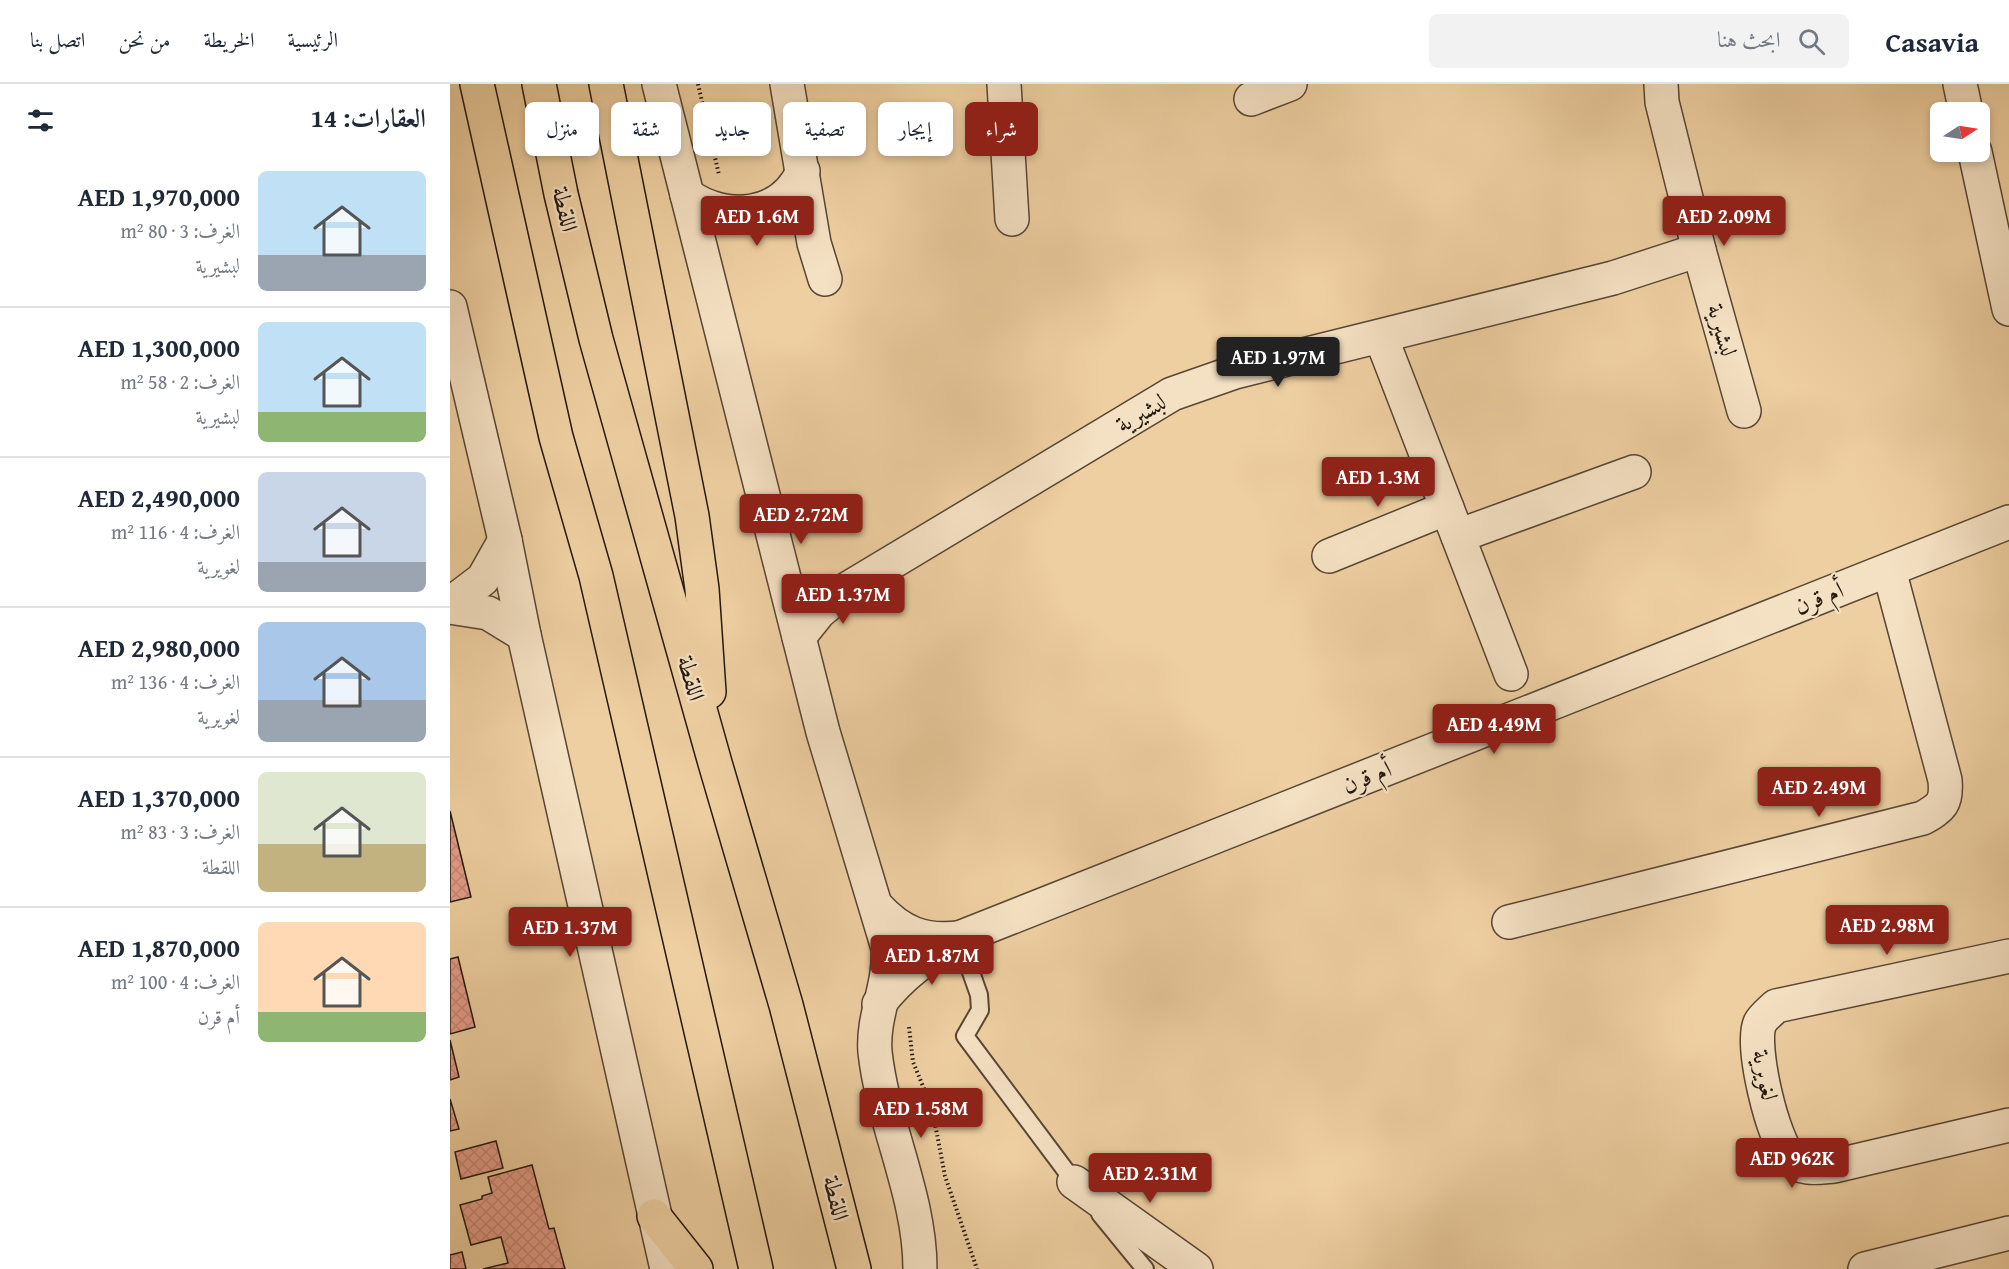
<!DOCTYPE html>
<html lang="ar">
<head>
<meta charset="utf-8">
<style>
  body { margin:0; font-family:"Gentium Book Plus",Amiri,serif; background:#f2f2f3; color:#1f2937; direction:rtl; height:100vh; display:flex; flex-direction:column; font-size:22px; white-space:nowrap }
  * { box-sizing:border-box; margin:0 }
  p { font-size:20px; color:#747a83 }
  .icon { flex:none; width:33px; height:33px; fill:none; stroke:currentColor; stroke-width:2; stroke-linecap:round; stroke-linejoin:round }
  .map { position:relative; flex:1; overflow:hidden; direction:ltr }
  .details { display:flex; flex-direction:column; background:#fff; width:450px }
  .details>* { flex:none }
  .banner { position:absolute; left:18px; top:18px; width:570px; height:54px; direction:rtl; display:flex; gap:12px }
  .needle { width:39px; rotate:78deg }
  .fabs { position:absolute; left:1480px; top:18px; display:grid; gap:12px }
  .fabs a { display:grid; place-items:center; width:60px; height:60px; border-radius:9px; background:#fff; box-shadow:0 3px 9px #0003; font-size:30px }
  .price { position:absolute; translate:-50% -51px; padding:0 14px; border-radius:6px; background:#8f2418; color:#fff; font-size:20px; line-height:39px; filter:drop-shadow(0 2px 3px #0008) }
  .price::after { content:''; position:absolute; left:50%; top:36px; width:18px; height:14px; margin-left:-9px; background:inherit; clip-path:polygon(0 0,100% 0,50% 100%) }
  .price.on { background:#222; color:#fff }
  ul { padding:0; list-style:none }
  li { display:flex; align-items:center; gap:18px; height:150px; padding:0 24px }
  li+li { border-top:2px solid #e0e1e3 }
  li span { display:grid; place-items:center; flex:none; width:168px; height:120px; border-radius:9px; color:#555 }
  li>.icon { margin-inline-start:auto }
  span .icon { width:72px; height:72px; fill:#fffc; stroke-width:1 }
  li b { font-size:26px }
  h2 { display:flex; justify-content:space-between; align-items:center; height:72px; padding:0 24px; font-size:26px }
  .chip { padding:0 21px; border-radius:9px; background:#fff; box-shadow:0 3px 9px #0003; font-size:21px; line-height:54px }
  .chip.on { background:#8f2418; color:#fff }
  header { display:flex; align-items:center; gap:36px; box-sizing:border-box; height:84px; padding:0 30px; background:#fff; border-bottom:2px solid #e0e1e3 }
  header strong { font-size:28px }
  nav { display:flex; gap:33px; margin-inline-start:auto; font-size:21px }
  .search { width:420px; height:54px; background:#f2f2f3; display:flex; align-items:center; gap:15px; box-sizing:border-box; padding:0 21px; border-radius:9px; color:#747a83; font-size:22px }
  main { display:flex; flex:1; min-height:0 }
  .map>svg:first-child { display:block }
  .building { fill:url(#building-cross-hatch); stroke:#25180f; stroke-width:1.5 }
  .lines { fill:none; stroke-linecap:round; stroke-linejoin:round }
  .lane-casing { stroke:#574634; stroke-width:20 }
  .street-casing { stroke:#574634; stroke-width:36 }
  .primary-casing { stroke:#25180f; stroke-width:36 }
  .path { stroke:#25180f; stroke-width:4; stroke-dasharray:1.5 3; stroke-linecap:butt }
  .lane { stroke:#f4e0c2; stroke-width:16 }
  .street { stroke:#f4e0c2; stroke-width:33 }
  .primary { stroke:#eecfa1; stroke-width:33 }
  .labels { text-anchor:middle; stroke-width:4.5; stroke-linejoin:round; paint-order:stroke }
  .street-label { font-size:24px; fill:#25180f; stroke:#f4e0c2 }
</style>
</head>
<body>
<header>
<strong>Casavia</strong>
<div class="search"><svg class="icon" aria-label="search" viewBox="0 0 24 24"><circle cx="10" cy="10" r="6"/><path d="M15 15l6 6"/></svg>ابحث هنا</div>
<nav><a>الرئيسية</a><a>الخريطة</a><a>من نحن</a><a>اتصل بنا</a></nav>
</header>
<main>
<div class="map">
<svg width="1559" height="1185" viewBox="0 0 1559 1185">
  <defs>
    <pattern id="building-cross-hatch" width="8" height="8" patternUnits="userSpaceOnUse" patternTransform="scale(1.5)"><rect width="8" height="8" fill="#e69e8a"/><path d="M0 0l8 8M0 8l8-8" fill="none" stroke="#c58776"/></pattern>
  </defs>
  <rect width="100%" height="100%" fill="#eecfa1"/>
  <filter id="stains"><feTurbulence type="fractalNoise" baseFrequency=".00333" numOctaves="4"/><feColorMatrix values="0 0 0 0 .2 0 0 0 0 .09 0 0 0 0 .02 0 0 0 .5 -.17"/></filter>
  <radialGradient id="worn" r=".72"><stop offset=".6" stop-color="#630" stop-opacity="0"/><stop offset="1" stop-color="#630" stop-opacity=".3"/></radialGradient>
  <g class="building">
    <path d="M0,727L21,813L0,818Z"/>
    <path d="M8,873L25,943L0,950V875Z"/>
    <path d="M0,956L9,993L0,996Z"/>
    <path d="M0,1015L9,1045L0,1047Z"/>
    <path d="M46,1057L53,1084L11,1095L5,1068Z"/>
    <path d="M82,1081L99,1145L104,1144L115,1185H33L58,1179L51,1153L21,1161L10,1121L32,1115V1112L42,1109L38,1093Z"/>
    <path d="M12,1168L16,1185H0V1171Z"/>
  </g>
  <g class="lines">
    <g class="lane-casing">
      <g id="lane">
        <path d="M509,854L529,911L530,926L515,952L628,1103"/>
        <path d="M650,1130L695,1185"/>
      </g>
    </g>
    <g class="street-casing">
      <g id="street">
        <path d="M209,0L373,648L438,864C441,900 422,932 425,968C433,1041 470,1111 470,1185"/>
        <path d="M337,0L364,159L375,195"/>
        <path d="M554,0L562,135"/>
        <path d="M1211,0L1212,18L1249,166L1294,327"/>
        <path d="M1510,0L1516,28"/>
        <path d="M801,15L840,0"/>
        <path d="M1525,68L1559,225"/>
        <path d="M237,111C276,139 332,134 353,87"/>
        <path d="M0,223L55,456L74,551L217,1185"/>
        <path d="M931,253L1061,590"/>
        <path d="M1008,452L1184,388"/>
        <path d="M879,472L997,424"/>
        <path d="M0,520L33,495L55,456"/>
        <path d="M0,523L38,529L74,551"/>
        <path d="M349,553L369,528L394,507L722,310L785,288L1163,194L1249,166"/>
        <path d="M427,823C451,849 474,858 509,854"/>
        <path d="M1059,838L1473,734C1492,723 1497,719 1495,696L1439,486"/>
        <path d="M1559,872L1326,922C1321,927 1313,933 1310,939C1300,961 1323,1058 1341,1075C1352,1087 1370,1083 1384,1082L1559,1041"/>
        <path d="M429,920C451,891 478,872 509,854L1559,438"/>
        <path d="M624,1098L746,1185"/>
        <path d="M1415,1185L1559,1149"/>
      </g>
    </g>
    <g class="primary-casing">
      <g id="primary">
        <path d="M27,0L106,353L146,492L306,1185"/>
        <path d="M89,0L111,110L146,255L265,679L336,921L404,1185"/>
        <path d="M156,0L242,432L252,505L259,608"/>
        <path d="M204,1132L246,1185"/>
      </g>
    </g>
    <g class="path">
      <path d="M248,0L269,91"/>
      <path d="M459,943L463,978L482,1024L495,1092L527,1185"/>
    </g>
    <use href="#lane" class="lane"/>
    <use href="#street" class="street"/>
    <use href="#primary" class="primary"/>
  </g>
  <g class="labels">
    <g class="street-label">
      <text transform="translate(115 125) rotate(77)" y="8">اللقطة</text>
      <text transform="translate(1272 246) rotate(74)" y="8">لبشيرية</text>
      <text transform="translate(691 329) rotate(-30)" y="8">لبشيرية</text>
      <text transform="translate(1369 514) rotate(-22)" y="8">أم قرن</text>
      <text transform="translate(241 594) rotate(74)" y="8">اللقطة</text>
      <text transform="translate(917 693) rotate(-22)" y="8">أم قرن</text>
      <text transform="translate(1315 991) rotate(79)" y="8">لغويرية</text>
      <text transform="translate(386 1114) rotate(76)" y="8">اللقطة</text>
    </g>
  </g>
  <rect width="100%" height="100%" filter="url(#stains)"/>
  <rect width="100%" height="100%" fill="url(#worn)"/>
</svg>
<div class="fabs">
<a><svg class="needle" viewBox="-14 -14 28 28"><path d="M0-13l5 13h-10z" fill="#e53935"/><path d="M0 13l5-13h-10z" fill="#747a83"/></svg></a>
</div>
<b class="price" style="left:307px;top:163px">AED 1.6M</b>
<b class="price" style="left:1274px;top:163px">AED 2.09M</b>
<b class="price on" style="left:828px;top:304px">AED 1.97M</b>
<b class="price" style="left:928px;top:424px">AED 1.3M</b>
<b class="price" style="left:351px;top:461px">AED 2.72M</b>
<b class="price" style="left:393px;top:541px">AED 1.37M</b>
<b class="price" style="left:1044px;top:671px">AED 4.49M</b>
<b class="price" style="left:1369px;top:734px">AED 2.49M</b>
<b class="price" style="left:1437px;top:872px">AED 2.98M</b>
<b class="price" style="left:120px;top:874px">AED 1.37M</b>
<b class="price" style="left:482px;top:902px">AED 1.87M</b>
<b class="price" style="left:471px;top:1055px">AED 1.58M</b>
<b class="price" style="left:1342px;top:1105px">AED 962K</b>
<b class="price" style="left:700px;top:1120px">AED 2.31M</b>
<div class="banner">
<a class="chip on">شراء</a>
<a class="chip">إيجار</a>
<a class="chip">تصفية</a>
<a class="chip">جديد</a>
<a class="chip">شقة</a>
<a class="chip">منزل</a>
</div>
</div>
<section class="details">
<h2>العقارات: 14<svg class="icon" aria-label="filters" viewBox="0 0 24 24"><path d="M4 7h16M4 17h16"/><circle cx="9" cy="7" r="2"/><circle cx="15" cy="17" r="2"/></svg></h2>
<ul>
<li><span style="background:linear-gradient(#bfe0f5 70%,#9aa5b1 0)"><svg class="icon" aria-label="home" viewBox="0 0 24 24"><path d="M3 11l9-7 9 7M6 9v11h12V9"/></svg></span><div><b>AED 1,970,000</b><p>الغرف: 3 · 80 m²</p><p>لبشيرية</p></div></li>
<li><span style="background:linear-gradient(#bfe0f5 75%,#8fb573 0)"><svg class="icon" aria-label="home" viewBox="0 0 24 24"><path d="M3 11l9-7 9 7M6 9v11h12V9"/></svg></span><div><b>AED 1,300,000</b><p>الغرف: 2 · 58 m²</p><p>لبشيرية</p></div></li>
<li><span style="background:linear-gradient(#c9d6e8 75%,#9aa5b1 0)"><svg class="icon" aria-label="home" viewBox="0 0 24 24"><path d="M3 11l9-7 9 7M6 9v11h12V9"/></svg></span><div><b>AED 2,490,000</b><p>الغرف: 4 · 116 m²</p><p>لغويرية</p></div></li>
<li><span style="background:linear-gradient(#a9c7e8 65%,#9aa5b1 0)"><svg class="icon" aria-label="home" viewBox="0 0 24 24"><path d="M3 11l9-7 9 7M6 9v11h12V9"/></svg></span><div><b>AED 2,980,000</b><p>الغرف: 4 · 136 m²</p><p>لغويرية</p></div></li>
<li><span style="background:linear-gradient(#dfe7d0 60%,#c2b280 0)"><svg class="icon" aria-label="home" viewBox="0 0 24 24"><path d="M3 11l9-7 9 7M6 9v11h12V9"/></svg></span><div><b>AED 1,370,000</b><p>الغرف: 3 · 83 m²</p><p>اللقطة</p></div></li>
<li><span style="background:linear-gradient(#ffd9b3 75%,#8fb573 0)"><svg class="icon" aria-label="home" viewBox="0 0 24 24"><path d="M3 11l9-7 9 7M6 9v11h12V9"/></svg></span><div><b>AED 1,870,000</b><p>الغرف: 4 · 100 m²</p><p>أم قرن</p></div></li>
</ul>
</section>
</main>
</body>
</html>
